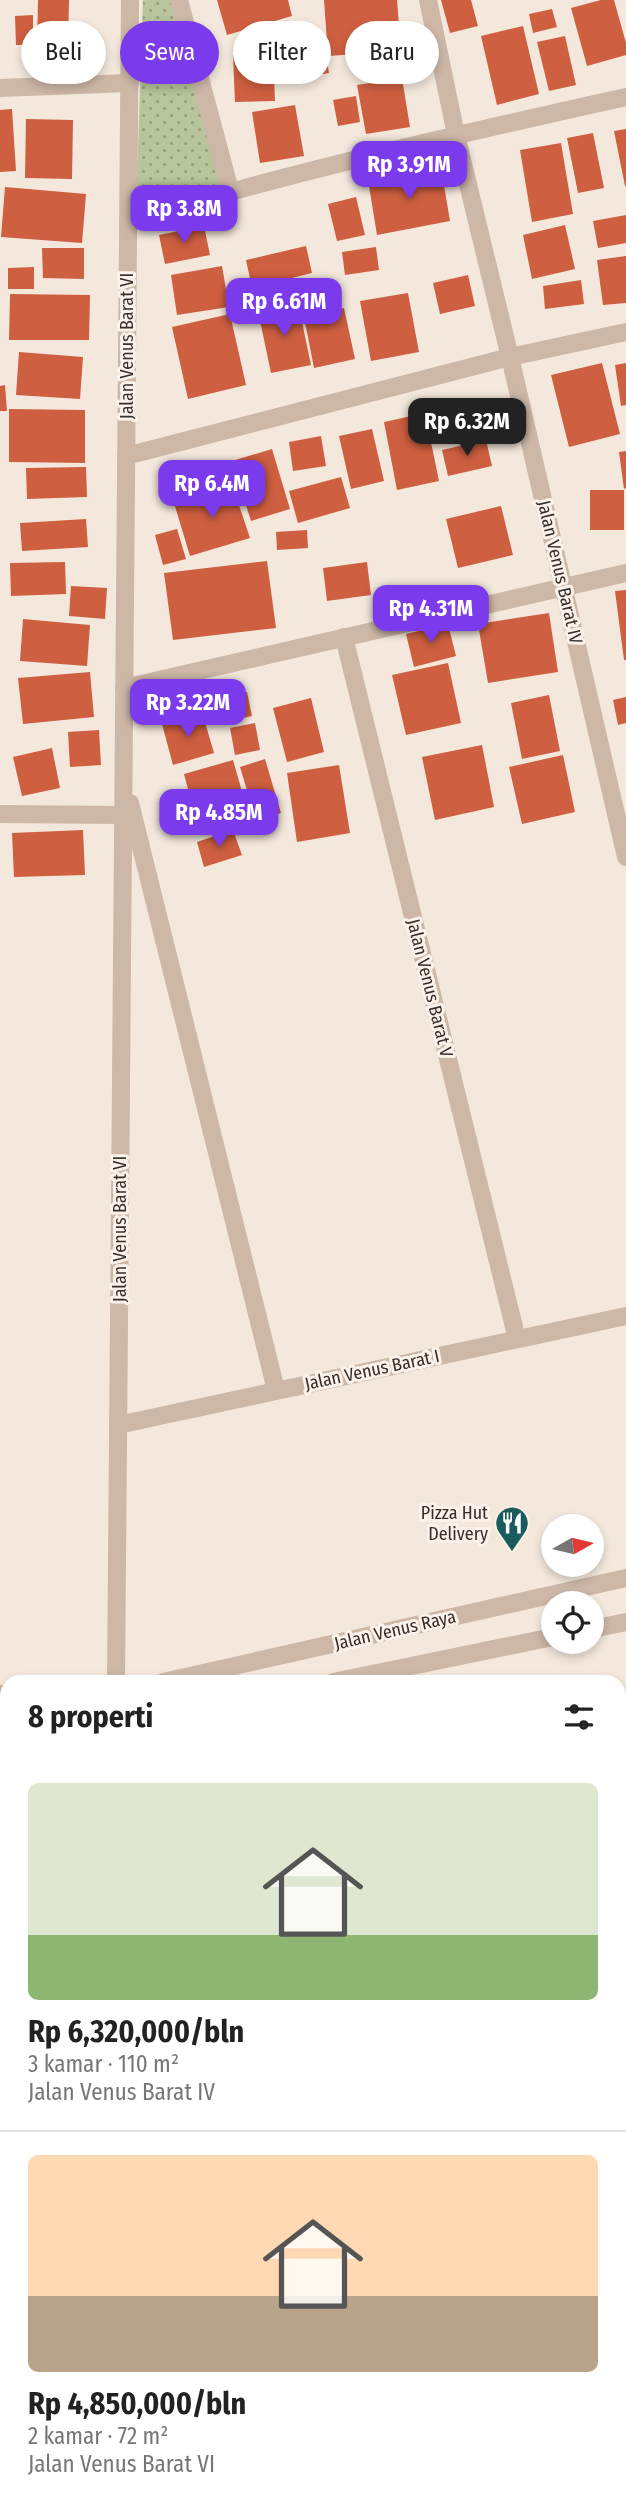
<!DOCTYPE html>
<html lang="id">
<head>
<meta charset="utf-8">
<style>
  body { margin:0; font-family:"Fira Sans Condensed",sans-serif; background:#f6f6f6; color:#222; height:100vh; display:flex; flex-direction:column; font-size:26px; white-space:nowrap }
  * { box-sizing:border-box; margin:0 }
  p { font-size:23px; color:#767676 }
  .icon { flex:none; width:38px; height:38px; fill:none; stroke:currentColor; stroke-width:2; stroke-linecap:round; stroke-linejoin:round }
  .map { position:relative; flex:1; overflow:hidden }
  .side { position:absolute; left:0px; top:1675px; width:626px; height:842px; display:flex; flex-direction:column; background:#fff; border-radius:21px 21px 0 0; box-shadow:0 4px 10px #0003 }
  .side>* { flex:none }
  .guide { position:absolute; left:21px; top:21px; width:584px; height:63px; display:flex; gap:14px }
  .needle { width:46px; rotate:82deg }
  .fabs { position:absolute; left:541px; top:1514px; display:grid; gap:14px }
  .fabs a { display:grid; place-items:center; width:63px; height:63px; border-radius:50%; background:#fff; box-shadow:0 4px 10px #0003; font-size:35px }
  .price { position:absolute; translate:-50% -60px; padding:0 16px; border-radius:14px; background:#7c3aed; color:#fff; font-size:23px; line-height:46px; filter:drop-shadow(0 2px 4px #0008) }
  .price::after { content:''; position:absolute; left:50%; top:42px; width:21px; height:16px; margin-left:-10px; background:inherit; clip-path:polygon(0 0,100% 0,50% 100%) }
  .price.on { background:#222; color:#fff }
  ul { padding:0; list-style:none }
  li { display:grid; align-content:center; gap:14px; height:371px; padding:0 28px }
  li+li { border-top:2px solid #e0e0e0 }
  li span { display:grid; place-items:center; height:217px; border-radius:10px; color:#555 }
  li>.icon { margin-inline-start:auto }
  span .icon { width:126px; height:126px; fill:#fffc; stroke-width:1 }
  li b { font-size:30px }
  h2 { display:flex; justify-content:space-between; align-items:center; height:84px; padding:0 28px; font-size:30px }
  .pill { padding:0 24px; border-radius:32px; background:#fff; box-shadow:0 4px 10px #0003; font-size:24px; line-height:63px }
  .pill.on { background:#7c3aed; color:#fff }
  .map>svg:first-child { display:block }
  .grass { fill:url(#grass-dots) }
  .building { fill:#ce5f40 }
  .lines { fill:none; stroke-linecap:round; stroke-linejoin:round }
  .service { stroke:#cdb7a7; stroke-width:18 }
  .minor { stroke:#cdb7a7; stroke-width:18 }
  .tertiary { stroke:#cdb7a7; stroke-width:18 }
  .labels { text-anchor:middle; stroke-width:6; stroke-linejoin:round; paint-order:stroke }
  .street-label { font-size:18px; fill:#392d28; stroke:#fbf2e9 }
  .poi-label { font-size:18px; fill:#392d28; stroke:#fbf2e9; text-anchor:end }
</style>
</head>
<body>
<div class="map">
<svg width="626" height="2515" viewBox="0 0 626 2515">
  <defs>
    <pattern id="grass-dots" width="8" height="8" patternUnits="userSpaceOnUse" patternTransform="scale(1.75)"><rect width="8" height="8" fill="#b8c49b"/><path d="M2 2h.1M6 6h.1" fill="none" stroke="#97a07e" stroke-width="1.8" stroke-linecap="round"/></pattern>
  </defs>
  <rect width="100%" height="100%" fill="#f4e8dc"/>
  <path class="grass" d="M143,0H170L222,185L136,207Z"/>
  <g class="building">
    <path d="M38,0H69L68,48H37Z"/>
    <path d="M217,0H288L292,16L227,35Z"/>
    <path d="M324,0H397L401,51L328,56Z"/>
    <path d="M441,0H471L478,26L450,33Z"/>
    <path d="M601,0H614L626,43V55L587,66L571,8Z"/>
    <path d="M552,9L557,27L533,33L529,14Z"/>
    <path d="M33,15V45H16L15,16Z"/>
    <path d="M523,26L539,94L497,105L481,36Z"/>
    <path d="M565,36L576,85L549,91L537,42Z"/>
    <path d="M323,38L329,73L305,77L299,42Z"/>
    <path d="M273,54L275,101L235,102L233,55Z"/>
    <path d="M402,78L410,127L366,134L357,85Z"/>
    <path d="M356,96L360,122L338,126L333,100Z"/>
    <path d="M295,105L304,156L260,163L252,112Z"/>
    <path d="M12,109L16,171L0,172V110Z"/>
    <path d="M26,119L73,120L72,179L25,178Z"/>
    <path d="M626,129V186H625L614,131Z"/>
    <path d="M593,133L604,188L578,193L567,138Z"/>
    <path d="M561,143L573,214L532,222L520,150Z"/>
    <path d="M441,167L450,221L377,235L368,180Z"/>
    <path d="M5,187L86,194L82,243L1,237Z"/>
    <path d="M356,197L365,235L337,241L328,204Z"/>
    <path d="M626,215V243L598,248L593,221Z"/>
    <path d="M565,225L575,269L532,279L523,235Z"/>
    <path d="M204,226L210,255L165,264L159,235Z"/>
    <path d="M306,246L312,273L252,288L246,260Z"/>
    <path d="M376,247L379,270L345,275L342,252Z"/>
    <path d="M42,248H84V279L43,278Z"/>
    <path d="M626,256V303L603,305L597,260Z"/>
    <path d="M222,266L229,307L177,315L171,275Z"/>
    <path d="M34,267V289H8V268Z"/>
    <path d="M468,275L475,306L440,314L433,283Z"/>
    <path d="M581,280L584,304L545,309L543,286Z"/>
    <path d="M408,293L419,352L371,361L360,301Z"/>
    <path d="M10,294L90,295L89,340H9Z"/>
    <path d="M298,303L311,365L271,373L258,311Z"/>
    <path d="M344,308L355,359L314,368L304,317Z"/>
    <path d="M230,314L246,385L188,399L172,327Z"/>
    <path d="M19,352L83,357L80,399L16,395Z"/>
    <path d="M602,363L620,434L569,447L551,375Z"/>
    <path d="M626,363V405L621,406L615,365Z"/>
    <path d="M5,385L7,411H0V386Z"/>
    <path d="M465,406L469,437L445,440L440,410Z"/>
    <path d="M9,409L85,410V463L9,462Z"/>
    <path d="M425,413L439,481L397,490L384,422Z"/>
    <path d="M372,429L384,481L351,489L339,436Z"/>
    <path d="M321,436L326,466L293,471L289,442Z"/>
    <path d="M486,440L492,466L448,476L442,450Z"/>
    <path d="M272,449L290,509L251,521L232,461Z"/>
    <path d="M626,451V488L624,489L619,452Z"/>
    <path d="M201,466L208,486L170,499L164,479Z"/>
    <path d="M86,467L87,497L27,499L26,468Z"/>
    <path d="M341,477L350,508L298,523L289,491Z"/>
    <path d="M232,484L250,538L190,556L174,503Z"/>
    <rect x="590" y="490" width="34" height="40"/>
    <path d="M501,506L513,555L458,568L446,519Z"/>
    <path d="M86,519L88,547L22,551L20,523Z"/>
    <path d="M177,529L186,559L163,565L155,535Z"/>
    <path d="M307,530L308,548L277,550L276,532Z"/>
    <path d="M267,561L276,628L173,640L164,573Z"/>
    <path d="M65,562L66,594L11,596L10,563Z"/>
    <path d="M367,562L371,595L327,601L323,568Z"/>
    <path d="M71,586L107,588L105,619L69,616Z"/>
    <path d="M626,590V660H624L615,591Z"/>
    <path d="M549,613L558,672L488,683L478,624Z"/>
    <path d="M23,619L90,625L87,666L20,661Z"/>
    <path d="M448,624L456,656L414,667L406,634Z"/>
    <path d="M448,663L461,723L406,735L392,675Z"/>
    <path d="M90,672L94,717L23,724L18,678Z"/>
    <path d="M247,692L252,716L225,722L219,698Z"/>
    <path d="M549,695L560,751L522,759L511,703Z"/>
    <path d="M626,697V723L618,725L613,700Z"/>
    <path d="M311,698L324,752L287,762L273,708Z"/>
    <path d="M202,712L214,753L173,765L162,724Z"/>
    <path d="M255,723L260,750L235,755L230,728Z"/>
    <path d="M99,730L101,765L70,767L68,732Z"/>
    <path d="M482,745L494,807L435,820L422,757Z"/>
    <path d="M52,748L60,788L22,796L13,757Z"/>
    <path d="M563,755L575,812L522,824L509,767Z"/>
    <path d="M265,759L281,813L256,820L240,767Z"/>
    <path d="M233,760L247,809L197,823L184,774Z"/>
    <path d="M339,765L350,833L297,842L287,773Z"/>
    <path d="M83,830L85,875L14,877L12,833Z"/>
    <path d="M233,830L242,855L204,867L197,842Z"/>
    <path d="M0,1936L7,1938V2138L0,2136Z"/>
  </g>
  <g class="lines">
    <path class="service" d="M0,2184L7,2186"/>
    <g class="minor">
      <path d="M179,0L230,190"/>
      <path d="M428,0L456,135L510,357L626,857"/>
      <path d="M0,88L130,83"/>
      <path d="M128,221C292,172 459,134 626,97"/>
      <path d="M126,456L510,357L626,332"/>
      <path d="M344,637L517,1339"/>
      <path d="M124,688L626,573"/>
      <path d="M130,803L276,1390"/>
      <path d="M0,814L123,815"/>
      <path d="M118,1425L626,1316"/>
      <path d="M116,1682L130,0"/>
      <path d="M620,1891L626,1889"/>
      <path d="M0,2282L7,2280"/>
      <path d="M620,2425L626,2424"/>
      <path d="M0,2483L7,2482"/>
      <path d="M95,2510L96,2515"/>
      <path d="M309,2510L310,2515"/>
    </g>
    <g class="tertiary">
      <path d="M592,1629L626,1622"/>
      <path d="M163,1682L626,1578"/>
      <path d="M333,1682L553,1637"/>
      <path d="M0,1694H7"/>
      <path d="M0,1725H7"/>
    </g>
  </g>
  <defs>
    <g id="restaurant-pin" transform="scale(1.75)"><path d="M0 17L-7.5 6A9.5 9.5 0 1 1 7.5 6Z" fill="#1b5b5e" stroke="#fbf2e9"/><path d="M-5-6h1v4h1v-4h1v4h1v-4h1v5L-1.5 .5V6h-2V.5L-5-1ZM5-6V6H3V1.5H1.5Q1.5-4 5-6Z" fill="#fff"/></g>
  </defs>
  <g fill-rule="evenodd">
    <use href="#restaurant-pin" x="512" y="1523"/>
  </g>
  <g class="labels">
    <g class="street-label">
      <text transform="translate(127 346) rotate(-90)" y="6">Jalan Venus Barat VI</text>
      <text transform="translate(560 572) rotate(77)" y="6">Jalan Venus Barat IV</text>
      <text transform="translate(430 988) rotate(76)" y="6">Jalan Venus Barat V</text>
      <text transform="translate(120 1229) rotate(-90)" y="6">Jalan Venus Barat VI</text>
      <text transform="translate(372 1370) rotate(-12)" y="6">Jalan Venus Barat I</text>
      <text transform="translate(395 1630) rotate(-13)" y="6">Jalan Venus Raya</text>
    </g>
    <g class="poi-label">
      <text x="488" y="1519">Pizza Hut<tspan x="488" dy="21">Delivery</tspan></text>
    </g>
  </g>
</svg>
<div class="fabs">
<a><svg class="needle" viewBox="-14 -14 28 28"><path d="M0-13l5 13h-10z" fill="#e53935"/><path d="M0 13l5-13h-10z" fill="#767676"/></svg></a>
<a><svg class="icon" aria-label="locate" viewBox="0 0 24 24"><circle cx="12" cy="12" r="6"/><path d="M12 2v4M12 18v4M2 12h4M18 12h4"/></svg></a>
</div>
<b class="price" style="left:409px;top:201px">Rp 3.91M</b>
<b class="price" style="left:184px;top:245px">Rp 3.8M</b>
<b class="price" style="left:284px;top:338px">Rp 6.61M</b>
<b class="price on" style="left:467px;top:458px">Rp 6.32M</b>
<b class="price" style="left:212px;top:520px">Rp 6.4M</b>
<b class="price" style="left:431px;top:645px">Rp 4.31M</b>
<b class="price" style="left:188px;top:739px">Rp 3.22M</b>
<b class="price" style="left:219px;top:849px">Rp 4.85M</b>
<div class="guide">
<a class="pill">Beli</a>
<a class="pill on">Sewa</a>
<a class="pill">Filter</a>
<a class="pill">Baru</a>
</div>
<section class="side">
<h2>8 properti<svg class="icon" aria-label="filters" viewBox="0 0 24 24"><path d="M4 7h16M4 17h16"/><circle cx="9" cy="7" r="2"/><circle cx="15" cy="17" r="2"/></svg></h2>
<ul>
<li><span style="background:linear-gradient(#dfe7d0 70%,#8fb573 0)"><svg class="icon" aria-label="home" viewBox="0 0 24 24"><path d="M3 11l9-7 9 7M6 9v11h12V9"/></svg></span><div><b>Rp 6,320,000/bln</b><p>3 kamar · 110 m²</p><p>Jalan Venus Barat IV</p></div></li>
<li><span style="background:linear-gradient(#ffd9b3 65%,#b9a48a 0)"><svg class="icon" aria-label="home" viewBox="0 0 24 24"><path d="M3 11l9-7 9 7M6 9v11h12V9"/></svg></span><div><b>Rp 4,850,000/bln</b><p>2 kamar · 72 m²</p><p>Jalan Venus Barat VI</p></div></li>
</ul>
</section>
</div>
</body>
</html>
